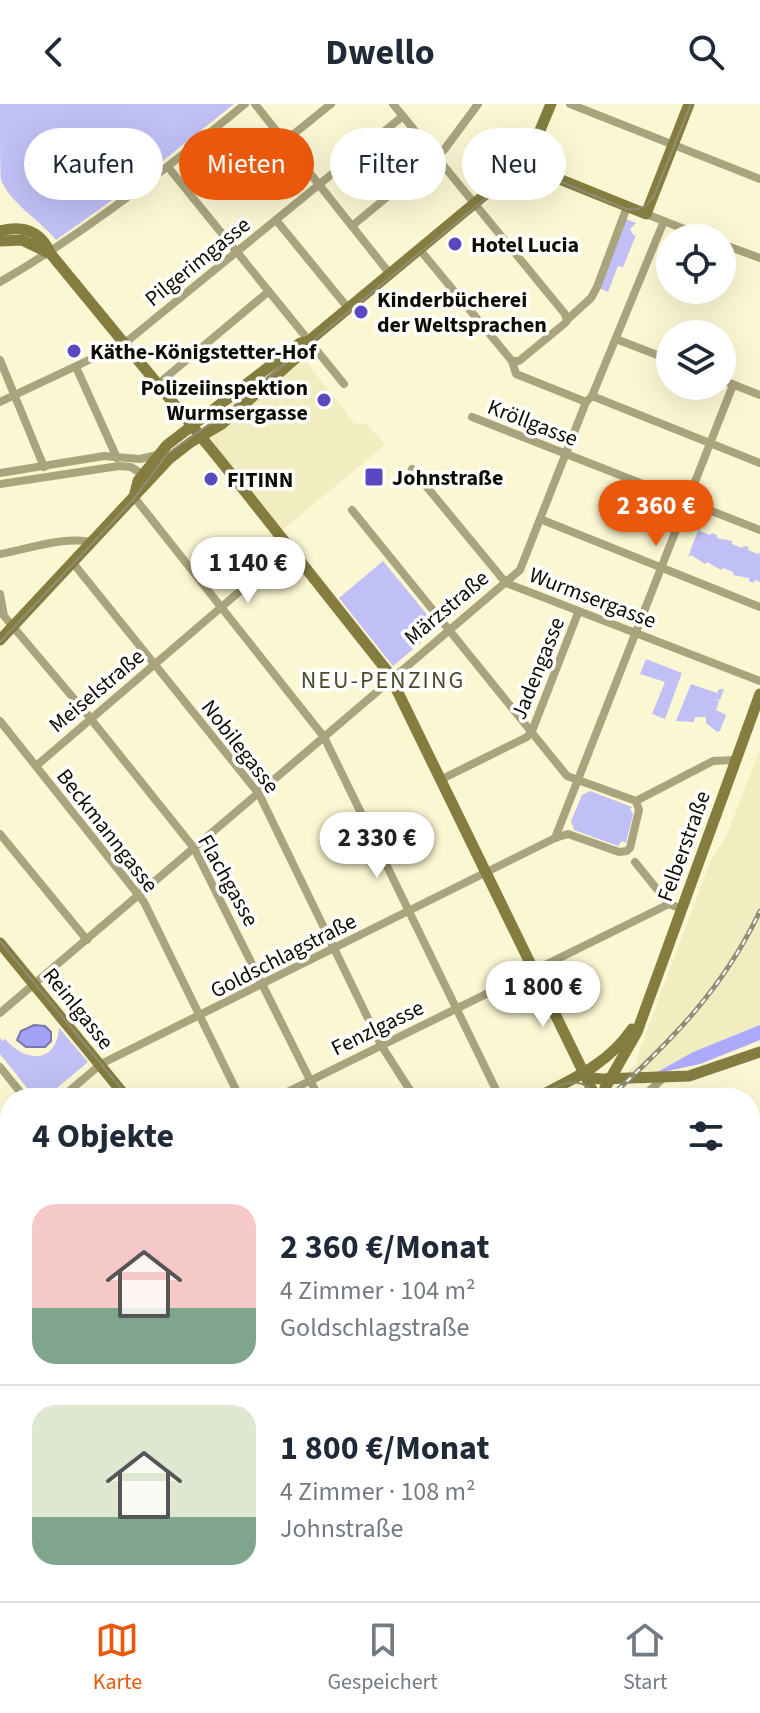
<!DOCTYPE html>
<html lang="de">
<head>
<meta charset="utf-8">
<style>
  body { margin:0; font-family:"Source Sans 3",sans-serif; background:#f2f2f3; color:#1f2937; height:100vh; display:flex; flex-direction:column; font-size:30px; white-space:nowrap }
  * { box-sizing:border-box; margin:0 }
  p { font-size:26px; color:#747a83 }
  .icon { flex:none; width:44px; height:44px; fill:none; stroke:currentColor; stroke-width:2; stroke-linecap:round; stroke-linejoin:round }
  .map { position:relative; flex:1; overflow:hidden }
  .panel { position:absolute; left:0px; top:984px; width:760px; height:514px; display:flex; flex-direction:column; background:#fff; border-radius:32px 32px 0 0; box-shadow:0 8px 32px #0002 }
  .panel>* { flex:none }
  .banner { position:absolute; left:24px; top:24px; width:712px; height:72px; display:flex; gap:16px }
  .controls { position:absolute; left:656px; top:120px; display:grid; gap:16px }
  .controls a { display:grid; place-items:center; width:80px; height:80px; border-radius:50%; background:#fff; box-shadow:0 8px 32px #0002; font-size:40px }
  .price { position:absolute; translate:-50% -68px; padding:0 18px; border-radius:28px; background:#fff; color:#222; font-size:26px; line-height:52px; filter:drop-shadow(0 2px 4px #0008) }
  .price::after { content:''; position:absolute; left:50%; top:48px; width:24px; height:18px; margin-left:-12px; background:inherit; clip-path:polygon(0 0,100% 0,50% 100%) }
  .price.selected { background:#ea580c; color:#fff }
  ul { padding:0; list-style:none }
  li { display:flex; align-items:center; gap:24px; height:200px; padding:0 32px }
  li+li { border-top:2px solid #e0e1e3 }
  li span { display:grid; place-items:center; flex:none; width:224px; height:160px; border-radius:24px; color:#555 }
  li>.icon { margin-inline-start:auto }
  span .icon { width:96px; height:96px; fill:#fffc; stroke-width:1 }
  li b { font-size:34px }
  h2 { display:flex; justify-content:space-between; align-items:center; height:96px; padding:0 32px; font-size:34px }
  .chip { padding:0 28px; border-radius:36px; background:#fff; box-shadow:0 8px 32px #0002; font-size:28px; line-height:72px }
  .chip.selected { background:#ea580c; color:#fff }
  header { display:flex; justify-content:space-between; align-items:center; height:104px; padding:0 32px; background:#fff; font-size:36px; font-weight:700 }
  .dock { display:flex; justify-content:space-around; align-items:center; height:112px; border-top:2px solid #e0e1e3; background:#fff; font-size:22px; color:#747a83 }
  .dock a { display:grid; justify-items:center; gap:4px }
  .dock .selected { color:#ea580c }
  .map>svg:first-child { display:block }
  .built { fill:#f2edc1 }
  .green { fill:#c0c0f6 }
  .forest { fill:#acaaff }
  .water { fill:#a3a1f5; stroke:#7775ac; stroke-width:2 }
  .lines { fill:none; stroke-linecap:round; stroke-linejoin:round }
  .street { stroke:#a9a47d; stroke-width:8 }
  .secondary { stroke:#857d40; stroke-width:11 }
  .primary { stroke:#6b6000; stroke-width:12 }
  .tram { stroke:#918e75; stroke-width:2 }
  .rail-casing { stroke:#918e75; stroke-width:5 }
  .rail { stroke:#fff; stroke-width:2; stroke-dasharray:6; stroke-linecap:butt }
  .poi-dot { fill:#5a48c1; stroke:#fff; stroke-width:3 }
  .labels { text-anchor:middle; stroke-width:7; stroke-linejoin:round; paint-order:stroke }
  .poi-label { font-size:22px; font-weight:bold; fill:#0f0d03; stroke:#fff; text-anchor:start }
  .street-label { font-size:22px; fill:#0f0d03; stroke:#fff }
  .neighbourhood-label { font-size:24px; letter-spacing:2px; fill:#4d492b; stroke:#fff }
</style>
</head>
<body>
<header><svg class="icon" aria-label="back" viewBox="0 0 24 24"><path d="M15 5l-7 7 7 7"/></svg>Dwello<svg class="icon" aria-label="search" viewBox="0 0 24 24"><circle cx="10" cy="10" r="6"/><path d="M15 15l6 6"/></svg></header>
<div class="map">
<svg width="760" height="1497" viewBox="0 0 760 1497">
  <rect width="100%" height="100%" fill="#fcf7d3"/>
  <g class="built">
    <path d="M299,241L301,251L355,320L366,319L385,341L280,428L201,329L213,319L210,316Z"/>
    <path d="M760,645V936L700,960L671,965L662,970L626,969L638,958L637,953L710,758L726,733Z"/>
  </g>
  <g class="green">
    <path d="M0,0H234L125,87L56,136C40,116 10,99 1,76C0,65 0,15 0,0Z"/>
    <path d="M626,115L636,119L630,125L634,132L636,131L623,163L618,162L608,188L599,184Z"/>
    <path d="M699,424L700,427L710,431L712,429L717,431V434L732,437V440L742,444L744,442L749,443L748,446L758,450L760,448V478L755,476L753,479L749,477V474L733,471V468L723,464L721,466L707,458L705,460L691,451L688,453Z"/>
    <path d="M383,457L438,524L393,562L339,494Z"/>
    <path d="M646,555L682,569L665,615L652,610L665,578L640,570Z"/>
    <path d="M691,580L717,589L719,585H724L720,596L715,595L719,597L716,606L726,611L720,627L717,628L706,619V613H695L694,618L676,617Z"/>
    <path d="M590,687L632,703L630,705L633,710L626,739L622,737L618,742L574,726L571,717L582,691Z"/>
    <path d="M59,924L88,958L45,994H35L0,950V934L3,937L5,935C26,959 56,960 59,924Z"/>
    <path d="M760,1145V1285L750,1265V1153Z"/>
  </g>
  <path class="forest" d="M760,921V936L700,960L654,970L693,948Z"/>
  <path class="water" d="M34,921L45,922L51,928V937L45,943H26L17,936L21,927Z"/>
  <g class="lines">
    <g class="street">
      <path d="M255,0L390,170"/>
      <path d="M393,0L565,210L567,217L564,220L519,257H512"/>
      <path d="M570,0L760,75"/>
      <path d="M285,37L331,0"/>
      <path d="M168,63L344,280"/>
      <path d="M646,110L707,134"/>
      <path d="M276,116L348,204"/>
      <path d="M352,122L444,46L478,0"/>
      <path d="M722,140L760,154"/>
      <path d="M420,146L512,257L516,270L586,298"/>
      <path d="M0,178C88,127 166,65 245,0"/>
      <path d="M567,213L569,214L591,194L597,183L627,103"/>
      <path d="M616,235L670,256"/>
      <path d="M0,256L44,363"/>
      <path d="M76,263L117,354"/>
      <path d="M722,276L760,291"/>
      <path d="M158,280L268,188"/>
      <path d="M592,292L760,359"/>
      <path d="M0,298L125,239L403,12"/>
      <path d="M472,313L760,426"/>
      <path d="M412,365L506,479L760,577"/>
      <path d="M0,369L104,352L140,355L157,351"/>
      <path d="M0,380L119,362L131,363L147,373"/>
      <path d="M134,393L324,633L500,994"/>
      <path d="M540,415L760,503"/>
      <path d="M0,450C28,445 64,432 92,438"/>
      <path d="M73,459L259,690L381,941L415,994"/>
      <path d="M0,490L4,512L86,609L194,744L319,994"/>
      <path d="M0,617L144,798L240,994"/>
      <path d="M36,662L253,476"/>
      <path d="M442,675L527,633L532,627L578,509"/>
      <path d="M636,697L713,657L735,656"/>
      <path d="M0,730L87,836"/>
      <path d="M555,734L733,281"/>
      <path d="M635,758L669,800L682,805"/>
      <path d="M0,909L520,466L586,298L592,292L664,117"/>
      <path d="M0,963L25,994"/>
      <path d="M61,994L101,960L555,734L568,730L619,748L627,747L630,744L639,706L636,697L567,672L352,406"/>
      <path d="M275,994L669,800"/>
      <path d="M642,994L662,975"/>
      <path d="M0,1044L10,1036"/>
      <path d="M0,1152L10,1157"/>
      <path d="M0,1301L10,1310"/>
      <path d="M0,1466L10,1477"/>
      <path d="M20,1488L21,1489"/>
      <path d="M355,1488L363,1497"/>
      <path d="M165,1497L174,1488"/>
      <path d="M317,1497L327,1488"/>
    </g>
    <g class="secondary">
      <path d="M522,60L646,110L689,0"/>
      <path d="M0,127C23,121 41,127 50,149L220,356L388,568L596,994"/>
      <path d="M0,137L22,136L49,149"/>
      <path d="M134,393L138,377L167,341L300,239L309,237"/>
      <path d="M0,536L169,355L191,338L222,320L305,246L309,237L316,231L528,55L551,0"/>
      <path d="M0,839L127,994"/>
      <path d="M584,969L593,974L601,975L689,972L760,948"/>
      <path d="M536,994C573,975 608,960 632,925"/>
      <path d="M610,994L605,984L637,928L760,590"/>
      <path d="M750,1132L760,1123"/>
      <path d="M750,1309L760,1329"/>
      <path d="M0,1375L10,1367"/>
      <path d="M496,1497L502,1488"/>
    </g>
    <g class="primary">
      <path d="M750,1477L760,1469"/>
      <path d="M729,1497L737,1488"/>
    </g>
    <g class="tram">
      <path d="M0,538L133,396L167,350L228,307L514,71L525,66L535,67L626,105C639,107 647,103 654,92L691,0"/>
      <path d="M0,837L129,994"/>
      <path d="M533,994C556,982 580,966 598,994"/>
      <path d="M750,1148L760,1140"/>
      <path d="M750,1334L760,1354"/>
      <path d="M0,1373L10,1364"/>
      <path d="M750,1481L760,1465"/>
      <path d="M734,1497L743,1488"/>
    </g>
    <g class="rail-casing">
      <g id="rail">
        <path d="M609,994C672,936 723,885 760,807"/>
        <path d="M0,1135L10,1140"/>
        <path d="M34,1497L46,1488"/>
        <path d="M54,1497L64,1488"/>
      </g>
    </g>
    <use href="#rail" class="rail"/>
  </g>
  <g class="poi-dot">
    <circle cx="455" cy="140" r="8"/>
    <circle cx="361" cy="208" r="8"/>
    <circle cx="74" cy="247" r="8"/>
    <circle cx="324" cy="296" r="8"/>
    <rect x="364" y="363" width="20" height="20" rx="4"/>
    <circle cx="211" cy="375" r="8"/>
  </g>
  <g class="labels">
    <g class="poi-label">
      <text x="471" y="148">Hotel Lucia</text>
      <text x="377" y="203">Kinderbücherei<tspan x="377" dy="25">der Weltsprachen</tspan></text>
      <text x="90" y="255">Käthe-Königstetter-Hof</text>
      <text x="308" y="291" text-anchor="end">Polizeiinspektion<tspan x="308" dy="25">Wurmsergasse</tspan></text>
      <text x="392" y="381">Johnstraße</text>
      <text x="227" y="383">FITINN</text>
    </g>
    <g class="street-label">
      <text transform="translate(197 157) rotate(-39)" y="8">Pilgerimgasse</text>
      <text transform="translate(533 318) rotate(21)" y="8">Kröllgasse</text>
      <text transform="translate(593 493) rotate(21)" y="8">Wurmsergasse</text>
      <text transform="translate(446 503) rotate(-40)" y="8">Märzstraße</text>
      <text transform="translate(537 564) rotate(-68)" y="8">Jadengasse</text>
      <text transform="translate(96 586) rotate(-40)" y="8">Meiselstraße</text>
      <text transform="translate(241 642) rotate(52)" y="8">Nobilegasse</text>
      <text transform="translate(108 726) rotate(52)" y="8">Beckmanngasse</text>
      <text transform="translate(683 742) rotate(-70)" y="8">Felberstraße</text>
      <text transform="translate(229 776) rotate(61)" y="8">Flachgasse</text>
      <text transform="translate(283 851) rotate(-27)" y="8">Goldschlagstraße</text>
      <text transform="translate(79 904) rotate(51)" y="8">Reinlgasse</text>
      <text transform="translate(377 923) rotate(-26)" y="8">Fenzlgasse</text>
    </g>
    <g class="neighbourhood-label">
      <text x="383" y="584">NEU-PENZING</text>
    </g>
  </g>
</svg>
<div class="controls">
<a><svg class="icon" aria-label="locate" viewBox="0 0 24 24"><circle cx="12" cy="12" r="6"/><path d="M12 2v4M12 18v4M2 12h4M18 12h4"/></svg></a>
<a><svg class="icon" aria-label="layers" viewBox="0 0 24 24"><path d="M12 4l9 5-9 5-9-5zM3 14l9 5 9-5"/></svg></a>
</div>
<b class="price selected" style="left:656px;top:444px">2 360 €</b>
<b class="price" style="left:248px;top:501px">1 140 €</b>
<b class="price" style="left:377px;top:776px">2 330 €</b>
<b class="price" style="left:543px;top:925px">1 800 €</b>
<div class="banner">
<a class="chip">Kaufen</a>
<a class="chip selected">Mieten</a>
<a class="chip">Filter</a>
<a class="chip">Neu</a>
</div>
<section class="panel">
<h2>4 Objekte<svg class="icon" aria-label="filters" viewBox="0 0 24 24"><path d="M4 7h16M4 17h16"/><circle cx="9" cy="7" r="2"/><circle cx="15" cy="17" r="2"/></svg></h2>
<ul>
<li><span style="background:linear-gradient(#f6c9c9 65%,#7fa58c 0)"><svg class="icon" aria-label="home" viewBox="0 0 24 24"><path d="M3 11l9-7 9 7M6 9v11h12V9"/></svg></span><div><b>2 360 €/Monat</b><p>4 Zimmer · 104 m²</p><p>Goldschlagstraße</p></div></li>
<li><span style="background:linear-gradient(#dfe7d0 70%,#7fa58c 0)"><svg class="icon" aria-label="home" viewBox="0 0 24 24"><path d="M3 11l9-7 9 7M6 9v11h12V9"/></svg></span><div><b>1 800 €/Monat</b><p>4 Zimmer · 108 m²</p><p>Johnstraße</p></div></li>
</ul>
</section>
</div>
<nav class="dock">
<a class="selected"><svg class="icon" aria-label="map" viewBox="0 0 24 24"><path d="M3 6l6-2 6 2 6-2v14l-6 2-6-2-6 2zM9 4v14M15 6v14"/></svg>Karte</a>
<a><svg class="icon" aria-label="saved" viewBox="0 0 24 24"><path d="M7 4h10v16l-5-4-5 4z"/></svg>Gespeichert</a>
<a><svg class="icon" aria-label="home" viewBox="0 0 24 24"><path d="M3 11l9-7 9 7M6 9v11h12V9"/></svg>Start</a>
</nav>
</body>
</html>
